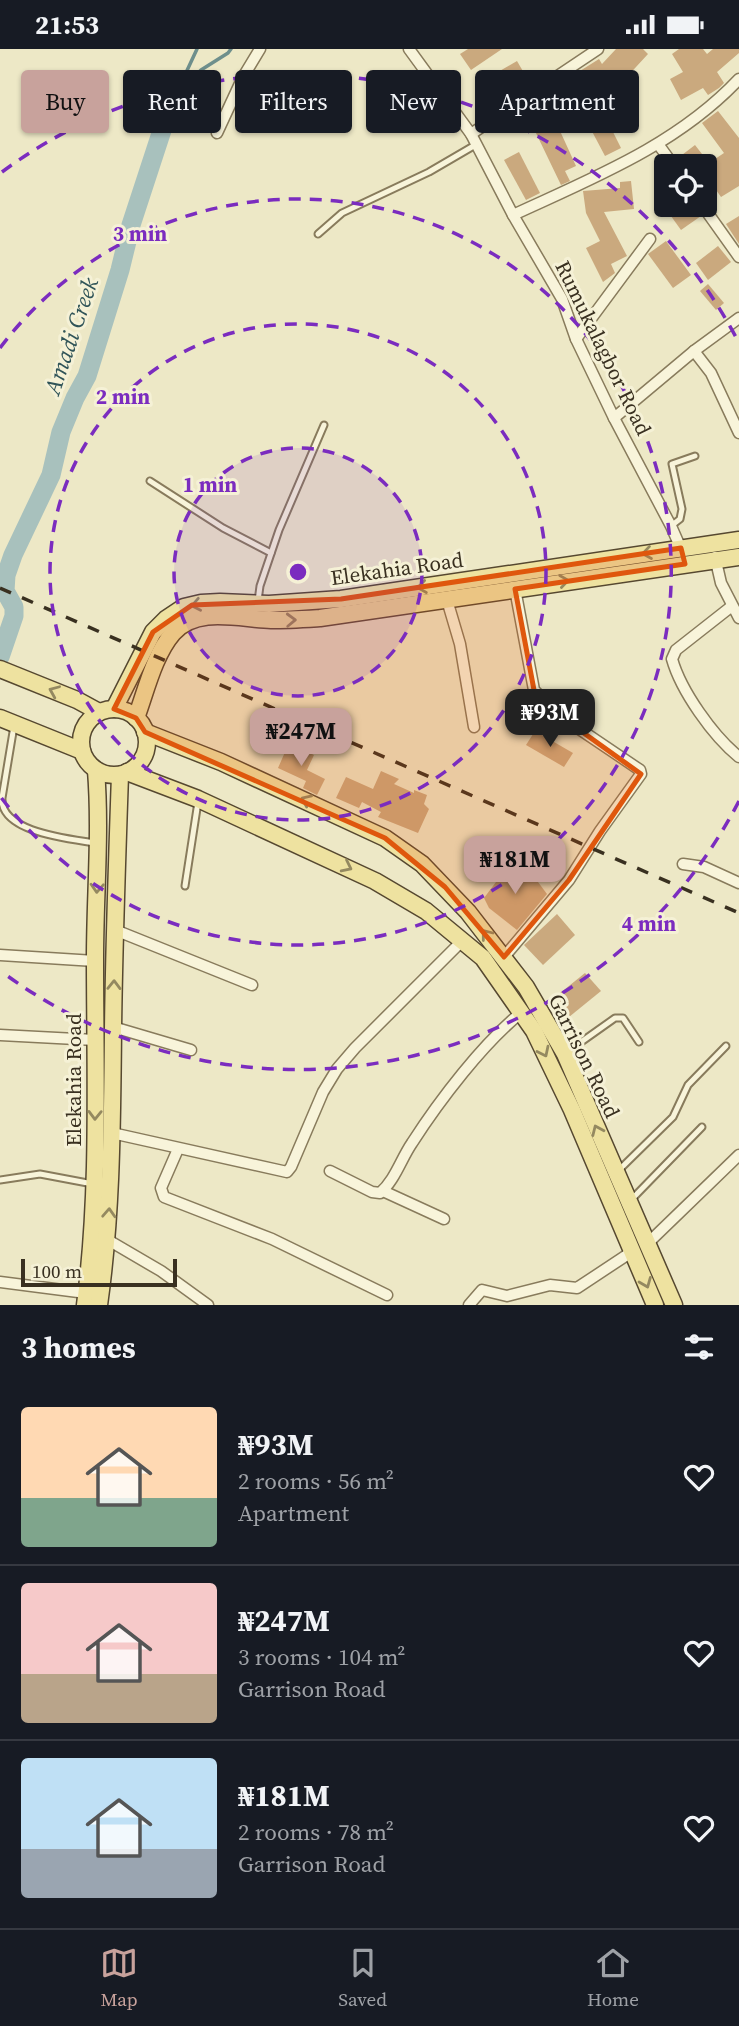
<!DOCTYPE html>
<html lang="en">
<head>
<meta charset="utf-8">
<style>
  body { margin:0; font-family:"Source Serif 4",serif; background:#20242c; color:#f1f3f6; height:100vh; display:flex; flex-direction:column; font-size:26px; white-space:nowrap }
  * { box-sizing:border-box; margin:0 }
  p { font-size:23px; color:#9ea1a6 }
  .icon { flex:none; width:38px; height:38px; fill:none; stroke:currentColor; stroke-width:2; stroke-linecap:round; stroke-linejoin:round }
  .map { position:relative; height:1256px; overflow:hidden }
  .drawer { display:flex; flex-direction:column; background:#171b24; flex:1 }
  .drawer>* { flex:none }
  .hud { position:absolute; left:21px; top:21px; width:698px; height:63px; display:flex; gap:14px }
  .fabs { position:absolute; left:654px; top:105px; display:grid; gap:14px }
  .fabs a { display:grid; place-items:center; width:63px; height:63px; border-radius:7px; background:#171b24; box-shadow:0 2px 5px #0004; font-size:35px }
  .scale { position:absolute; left:21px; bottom:18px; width:156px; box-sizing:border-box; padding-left:7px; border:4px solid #393020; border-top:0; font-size:19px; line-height:24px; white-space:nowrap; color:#393020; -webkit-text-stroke:5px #f5f1d6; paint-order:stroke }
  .price { position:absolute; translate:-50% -60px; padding:0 16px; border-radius:14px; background:#c8a29c; color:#111; font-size:23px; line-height:46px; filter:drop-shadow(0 2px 4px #0008) }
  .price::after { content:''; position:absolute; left:50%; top:42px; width:21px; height:16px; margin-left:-10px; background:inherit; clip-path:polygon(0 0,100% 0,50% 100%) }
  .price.on { background:#222; color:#fff }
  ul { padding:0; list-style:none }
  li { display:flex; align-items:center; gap:21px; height:175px; padding:0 21px }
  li+li { border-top:2px solid #363941 }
  li span { display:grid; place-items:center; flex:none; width:196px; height:140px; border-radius:7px; color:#555 }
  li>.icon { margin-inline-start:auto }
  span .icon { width:84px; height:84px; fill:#fffc; stroke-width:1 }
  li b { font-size:30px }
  h2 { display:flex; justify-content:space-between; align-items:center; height:84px; padding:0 21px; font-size:30px }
  .chip { padding:0 24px; border-radius:7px; background:#171b24; box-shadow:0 2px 5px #0004; font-size:24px; line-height:63px }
  .chip.on { background:#c8a29c; color:#111 }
  .status { display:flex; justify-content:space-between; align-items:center; height:49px; padding:0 35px; background:#171b24; direction:ltr }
  .status svg { height:19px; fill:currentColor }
  .tabs { display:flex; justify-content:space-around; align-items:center; height:98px; border-top:2px solid #363941; background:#171b24; font-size:19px; color:#9ea1a6 }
  .tabs a { display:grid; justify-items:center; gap:4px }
  .tabs .on { color:#c8a29c }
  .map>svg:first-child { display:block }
  .water { fill:#a8c1bd; stroke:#6e8f8c; stroke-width:2 }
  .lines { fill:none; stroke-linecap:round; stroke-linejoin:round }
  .stream { stroke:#6e8f8c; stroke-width:3.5 }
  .river { stroke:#a8c1bd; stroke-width:19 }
  .building { fill:#caa97e }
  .service-casing { stroke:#887b5c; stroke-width:9 }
  .minor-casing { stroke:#887b5c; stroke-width:13 }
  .primary-casing { stroke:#564830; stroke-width:19 }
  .service { stroke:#f8f4da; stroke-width:5 }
  .minor { stroke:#f8f4da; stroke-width:10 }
  .primary { stroke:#eee2a0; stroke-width:16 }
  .rail { stroke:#393020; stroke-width:3.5; stroke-dasharray:12 12; stroke-linecap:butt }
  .oneway { stroke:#948960 }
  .marked { fill:#df570d; fill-opacity:0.2; stroke:#df570d; stroke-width:5; stroke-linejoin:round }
  .ring { fill:none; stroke:#7b2cbf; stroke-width:3.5; stroke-dasharray:12 9 }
  .labels { text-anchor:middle; stroke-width:6; stroke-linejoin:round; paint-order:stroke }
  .street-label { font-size:21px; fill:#393020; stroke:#f5f1d6 }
  .water-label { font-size:23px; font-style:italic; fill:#305458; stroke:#f5f1d6 }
  .centre { fill:#7b2cbf; stroke:#f5f1d6; stroke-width:3.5 }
  .ring-label { font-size:21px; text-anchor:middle; font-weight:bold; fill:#7b2cbf; stroke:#f5f1d6; stroke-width:6; stroke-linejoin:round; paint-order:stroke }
</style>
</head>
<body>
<div class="status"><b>21:53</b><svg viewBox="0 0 49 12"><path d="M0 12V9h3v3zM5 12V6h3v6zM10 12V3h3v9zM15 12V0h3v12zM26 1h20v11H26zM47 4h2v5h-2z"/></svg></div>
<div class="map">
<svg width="739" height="1256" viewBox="0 0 739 1256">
  <rect width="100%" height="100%" fill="#ede8c6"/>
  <path class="water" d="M12,566L16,567L12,595L0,622V593Z"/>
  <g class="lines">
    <g class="stream">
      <path d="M177,43L197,0"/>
      <path d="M175,48L201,21L228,4L231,0"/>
    </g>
    <path class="river" d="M0,608L14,567V558L5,542L6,526L13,506L51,426L61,383L75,349L87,327L120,221L131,176L167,66L175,48"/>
  </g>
  <g class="building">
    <path d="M468,0H502L471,21L460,5Z"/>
    <path d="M616,0H643L648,5L624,31L615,22L596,35L603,46L582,59L564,32L599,10L602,15Z"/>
    <path d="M679,0H703L707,5L713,0H739V4L717,23L724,34L719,39L708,46L703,39L681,51L670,30L683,23L672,5Z"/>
    <path d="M517,12L531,36L513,47L498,23Z"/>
    <path d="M545,49L576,117L565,122L570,132L561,136L535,82L538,81L528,56Z"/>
    <path d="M618,55L626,71L611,79L621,99L605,107L586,71Z"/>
    <path d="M718,62L739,89V137L721,148L705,125V117H681L678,109L695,96L709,114L724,104L702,74Z"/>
    <path d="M519,103L540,144L526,151L504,111Z"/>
    <path d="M631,132L634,160L604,163L627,207L611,215L615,224L603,233L586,199L600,192L586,164L583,142L620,139V133Z"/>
    <path d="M663,156H694L701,167L681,181Z"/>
    <path d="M739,167V195L726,175Z"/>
    <path d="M666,192L691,226L673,239L648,205Z"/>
    <path d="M718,197L731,213L708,231L696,214Z"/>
    <path d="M708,235L724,254L716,261L700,242Z"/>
    <path d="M535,682L573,704L564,718L526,696Z"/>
    <path d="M289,694L314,706L307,721L325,730L317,746L303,739L306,732L278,719Z"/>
    <path d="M381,722L399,730L394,735L414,744V741L427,746L424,755L429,760L418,784L378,768L381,763L362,753L359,759L336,749L346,728L373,740Z"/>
    <path d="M511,813L538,833L547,845L517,881L489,859L484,849Z"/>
    <path d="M557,865L575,886L543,916L524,896Z"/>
    <path d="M585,924L601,942L569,968L554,949Z"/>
  </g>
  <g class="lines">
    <g class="service-casing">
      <g id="service">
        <path d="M318,185L342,164L429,123L477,95"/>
        <path d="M150,432L223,479L271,504"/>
        <path d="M671,477L680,470L682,460L672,415L695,407"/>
        <path d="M258,552L260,537L279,481L324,376"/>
        <path d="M14,677L2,749C0,784 72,790 95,794"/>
        <path d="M185,837L198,753"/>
        <path d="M567,1003L615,969H623L639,993"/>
        <path d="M618,1122L673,1068L688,1036L726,997"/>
        <path d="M0,1131L40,1125L93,1135"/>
        <path d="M631,1151L702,1078"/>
      </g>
    </g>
    <g class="minor-casing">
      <g id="minor">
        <path d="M409,0L471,85L513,166L562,250L576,290L614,369L671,477L682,502"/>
        <path d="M217,84L243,28L260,0"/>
        <path d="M471,85L598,0"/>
        <path d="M658,95L674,117"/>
        <path d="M702,156L739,208"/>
        <path d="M513,166C593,129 677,96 739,30"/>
        <path d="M576,290L650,190"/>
        <path d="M694,302L711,324L739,384"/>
        <path d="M614,369L694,302L739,269"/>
        <path d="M715,508L721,534L739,569"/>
        <path d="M447,551L460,595L474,678"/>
        <path d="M732,557L676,601L672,610C681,642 713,687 739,708"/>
        <path d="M683,815L704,818L739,834"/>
        <path d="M115,881L252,936"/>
        <path d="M0,906L95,912"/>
        <path d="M504,908L569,831L600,782L641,725L640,721L560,667L534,641L515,540"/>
        <path d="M113,978L191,1001"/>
        <path d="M0,986L95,991"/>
        <path d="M112,1084L287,1123L291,1118L323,1043L337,1020L355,999L462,892"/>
        <path d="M178,1100L161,1139L164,1148L272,1190L387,1246"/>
        <path d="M330,1122L372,1143L380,1144C395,1131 401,1110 412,1094C439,1052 483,994 522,963"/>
        <path d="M383,1142L444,1170"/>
        <path d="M108,1191L161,1222L208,1256"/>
        <path d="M647,1195L739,1106"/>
        <path d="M0,1233L86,1244"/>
        <path d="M469,1256L482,1241L507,1247L550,1236L577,1239L633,1202"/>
      </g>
    </g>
    <g class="primary-casing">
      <g id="primary">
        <path d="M0,620L77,651L99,663"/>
        <circle cx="114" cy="693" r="33"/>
        <path d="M114,660L153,583L166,570L184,558L201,554L220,553L269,555L341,550L739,491"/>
        <path d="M0,669L82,702"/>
        <path d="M136,669C146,642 154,606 173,584C197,557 239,570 271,571C287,571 303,570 320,569L739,508"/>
        <path d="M145,683L221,713L385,789L422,815L468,863L526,938L565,1005L674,1256"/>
        <path d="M127,723L198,750L375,832L426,862L483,909L534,982L572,1061L655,1256"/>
        <path d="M85,1256C100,1142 95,1024 95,909C95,846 101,784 96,721"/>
        <path d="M99,1256C112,1164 112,1073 113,981C114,896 117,811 120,726"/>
      </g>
    </g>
    <use href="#service" class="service"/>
    <use href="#minor" class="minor"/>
    <use href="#primary" class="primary"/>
    <path class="rail" d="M0,539L739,864"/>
  </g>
  <defs><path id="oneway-chevron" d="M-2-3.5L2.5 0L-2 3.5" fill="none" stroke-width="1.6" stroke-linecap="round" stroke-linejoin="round" transform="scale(1.75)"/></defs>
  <g class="oneway">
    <use href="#oneway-chevron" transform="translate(647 504) rotate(171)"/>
    <use href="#oneway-chevron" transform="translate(564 532) rotate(-8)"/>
    <use href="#oneway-chevron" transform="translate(422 538) rotate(172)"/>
    <use href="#oneway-chevron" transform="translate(196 556) rotate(169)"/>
    <use href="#oneway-chevron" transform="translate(291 571) rotate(-2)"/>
    <use href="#oneway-chevron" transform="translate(54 642) rotate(-157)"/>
    <use href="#oneway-chevron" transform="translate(306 751) rotate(-156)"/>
    <use href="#oneway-chevron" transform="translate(347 818) rotate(26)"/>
    <use href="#oneway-chevron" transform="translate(97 839) rotate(93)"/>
    <use href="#oneway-chevron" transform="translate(486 885) rotate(-128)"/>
    <use href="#oneway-chevron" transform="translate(114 936) rotate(-89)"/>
    <use href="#oneway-chevron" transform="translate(544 1003) rotate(64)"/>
    <use href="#oneway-chevron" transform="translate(95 1066) rotate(91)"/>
    <use href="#oneway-chevron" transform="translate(597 1081) rotate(-114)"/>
    <use href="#oneway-chevron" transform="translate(109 1164) rotate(-87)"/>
    <use href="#oneway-chevron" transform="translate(646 1234) rotate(68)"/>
  </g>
  <path class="marked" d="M681,499L685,515L515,540L534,641L560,667L641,725L569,831L504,908L445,838L385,789L145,683L136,669L114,660L153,583L192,556L341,550Z"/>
  <circle cx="298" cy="523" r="124" fill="#7b2cbf" fill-opacity=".12"/>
  <g class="ring">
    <circle cx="298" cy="523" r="124"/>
    <circle cx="298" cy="523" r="248"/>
    <path d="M0 299A373 373 0 1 1 0 747"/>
    <path d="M739 752A497 497 0 0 1 2 923M2 123A497 497 0 0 1 739 294"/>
  </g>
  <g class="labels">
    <g class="street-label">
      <text transform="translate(603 299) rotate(64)" y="7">Rumukalagbor Road</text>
      <text transform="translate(397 520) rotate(-8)" y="7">Elekahia Road</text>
      <text transform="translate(584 1007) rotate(64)" y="7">Garrison Road</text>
      <text transform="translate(74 1031) rotate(-90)" y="7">Elekahia Road</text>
    </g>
    <g class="water-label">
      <text transform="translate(71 287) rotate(-71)" y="8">Amadi Creek</text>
    </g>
  </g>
  <circle cx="298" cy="523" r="10" class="centre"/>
  <g class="ring-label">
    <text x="140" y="192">3 min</text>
    <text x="123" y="355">2 min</text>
    <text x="210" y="443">1 min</text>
    <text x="649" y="882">4 min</text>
  </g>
</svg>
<div class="fabs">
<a><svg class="icon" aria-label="locate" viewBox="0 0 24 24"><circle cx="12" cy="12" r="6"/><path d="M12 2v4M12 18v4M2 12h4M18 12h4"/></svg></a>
</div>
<div class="scale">100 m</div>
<b class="price on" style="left:550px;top:700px">₦93M</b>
<b class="price" style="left:301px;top:719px">₦247M</b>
<b class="price" style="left:515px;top:847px">₦181M</b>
<div class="hud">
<a class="chip on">Buy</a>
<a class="chip">Rent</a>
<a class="chip">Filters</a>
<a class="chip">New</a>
<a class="chip">Apartment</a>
</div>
</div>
<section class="drawer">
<h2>3 homes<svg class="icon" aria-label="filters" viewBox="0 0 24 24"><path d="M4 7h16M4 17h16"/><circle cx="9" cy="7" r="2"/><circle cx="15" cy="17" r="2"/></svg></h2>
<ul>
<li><span style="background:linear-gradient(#ffd9b3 65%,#7fa58c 0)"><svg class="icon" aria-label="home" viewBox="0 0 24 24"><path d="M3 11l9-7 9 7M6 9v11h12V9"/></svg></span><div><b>₦93M</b><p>2 rooms · 56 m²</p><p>Apartment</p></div><svg class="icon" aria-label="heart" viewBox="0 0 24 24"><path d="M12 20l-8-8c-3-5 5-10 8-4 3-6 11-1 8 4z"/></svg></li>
<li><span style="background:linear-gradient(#f6c9c9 65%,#b9a48a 0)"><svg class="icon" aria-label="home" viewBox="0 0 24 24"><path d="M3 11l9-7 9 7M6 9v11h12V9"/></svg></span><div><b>₦247M</b><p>3 rooms · 104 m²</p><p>Garrison Road</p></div><svg class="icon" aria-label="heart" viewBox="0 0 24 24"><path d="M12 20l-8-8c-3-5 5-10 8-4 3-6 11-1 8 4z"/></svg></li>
<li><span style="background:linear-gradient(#bfe0f5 65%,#9aa5b1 0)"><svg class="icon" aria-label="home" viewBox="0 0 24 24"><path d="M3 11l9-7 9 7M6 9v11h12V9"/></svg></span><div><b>₦181M</b><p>2 rooms · 78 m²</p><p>Garrison Road</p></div><svg class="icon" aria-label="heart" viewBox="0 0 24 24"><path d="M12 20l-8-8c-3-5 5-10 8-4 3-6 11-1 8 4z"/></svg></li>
</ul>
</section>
<nav class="tabs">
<a class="on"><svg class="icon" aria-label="map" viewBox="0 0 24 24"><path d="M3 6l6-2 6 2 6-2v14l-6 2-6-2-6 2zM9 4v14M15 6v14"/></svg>Map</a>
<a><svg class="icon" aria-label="saved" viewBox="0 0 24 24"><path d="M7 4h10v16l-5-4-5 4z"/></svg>Saved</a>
<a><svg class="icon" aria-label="home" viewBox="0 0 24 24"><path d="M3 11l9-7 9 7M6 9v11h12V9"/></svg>Home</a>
</nav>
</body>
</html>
